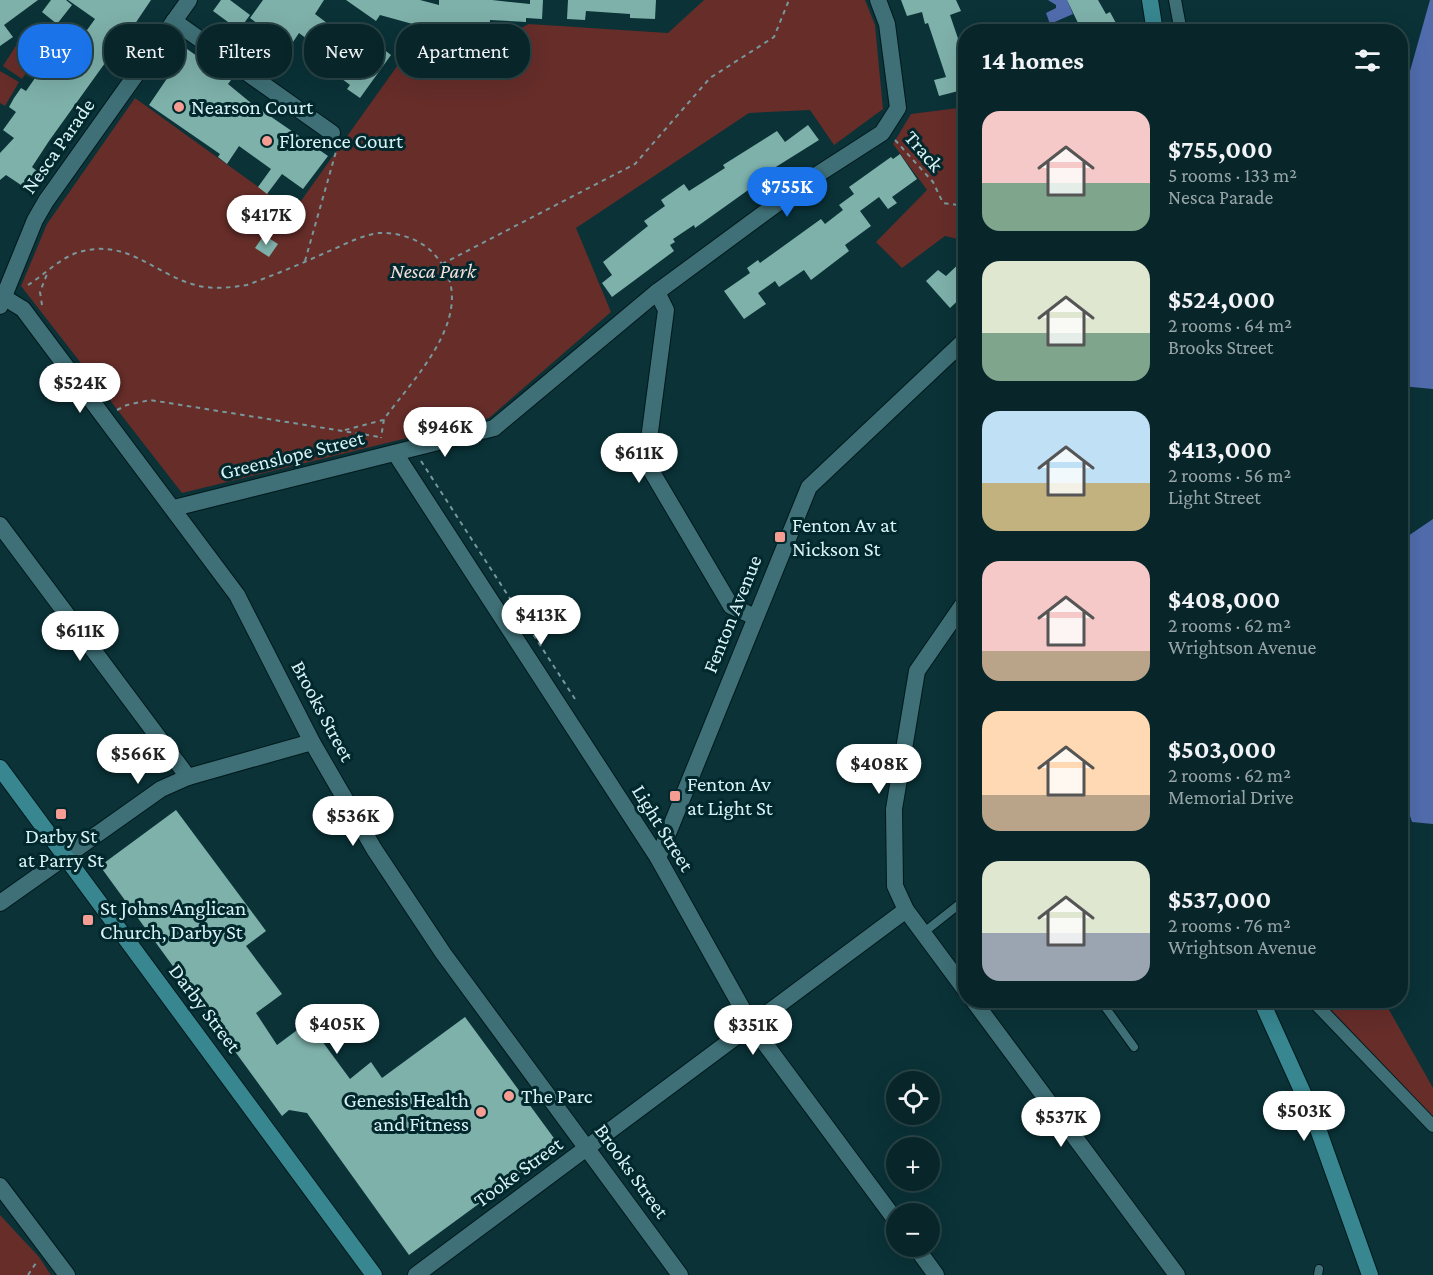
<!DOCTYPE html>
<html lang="en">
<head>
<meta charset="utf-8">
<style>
  body { margin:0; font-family:"Crimson Pro",serif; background:#163235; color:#f1f3f6; height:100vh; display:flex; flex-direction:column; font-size:22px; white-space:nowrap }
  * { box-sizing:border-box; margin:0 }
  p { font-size:20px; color:#98a5a8 }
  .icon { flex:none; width:33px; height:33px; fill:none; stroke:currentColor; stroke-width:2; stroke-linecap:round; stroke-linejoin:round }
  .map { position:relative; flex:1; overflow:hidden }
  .side { position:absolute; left:958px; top:24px; width:450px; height:984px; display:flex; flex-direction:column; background:#082629; border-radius:24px; box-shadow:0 6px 24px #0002,0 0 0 2px #294346 }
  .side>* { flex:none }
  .guide { position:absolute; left:18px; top:24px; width:570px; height:54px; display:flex; gap:12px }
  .tools { position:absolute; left:886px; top:1071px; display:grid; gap:12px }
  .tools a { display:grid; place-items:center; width:54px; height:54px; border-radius:50%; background:#082629; box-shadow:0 6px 24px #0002,0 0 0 2px #294346; font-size:30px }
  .price { position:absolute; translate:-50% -51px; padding:0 14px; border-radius:21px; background:#fff; color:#222; font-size:20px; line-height:39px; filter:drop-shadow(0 2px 3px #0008) }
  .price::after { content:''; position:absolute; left:50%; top:36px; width:18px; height:14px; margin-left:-9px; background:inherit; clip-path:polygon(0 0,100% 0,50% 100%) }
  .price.active { background:#1a73e8; color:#fff }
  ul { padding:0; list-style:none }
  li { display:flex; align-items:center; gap:18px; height:150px; padding:0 24px }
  li span { display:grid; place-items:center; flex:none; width:168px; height:120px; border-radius:18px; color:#555 }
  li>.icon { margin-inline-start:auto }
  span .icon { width:72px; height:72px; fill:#fffc; stroke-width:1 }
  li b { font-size:26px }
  h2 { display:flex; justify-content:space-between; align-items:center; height:72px; padding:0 24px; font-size:26px }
  .chip { padding:0 21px; border-radius:24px; background:#082629; box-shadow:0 6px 24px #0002,0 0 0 2px #294346; font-size:21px; line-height:54px }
  .chip.active { background:#1a73e8; color:#fff }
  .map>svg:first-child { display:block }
  .green { fill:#662d29 }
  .water { fill:#516cad }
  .building { fill:#7eb1aa }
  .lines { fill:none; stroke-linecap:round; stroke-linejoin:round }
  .service-casing { stroke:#00191c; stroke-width:10 }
  .pedestrian-casing { stroke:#00191c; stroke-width:14 }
  .minor-casing { stroke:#00191c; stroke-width:18 }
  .secondary-casing { stroke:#00191c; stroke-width:18 }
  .path { stroke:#78989c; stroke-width:2; stroke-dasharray:4.5 4.5; stroke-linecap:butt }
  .service { stroke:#3f7077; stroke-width:8 }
  .pedestrian { stroke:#3f7077; stroke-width:12 }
  .minor { stroke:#3f7077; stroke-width:16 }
  .secondary { stroke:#378690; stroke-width:16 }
  .poi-dot { fill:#f59c93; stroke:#00282d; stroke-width:2 }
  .labels { text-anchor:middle; stroke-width:6; stroke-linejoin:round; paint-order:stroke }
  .poi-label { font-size:21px; fill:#d9f2f6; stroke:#00282d; text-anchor:start }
  .street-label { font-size:21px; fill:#d9f2f6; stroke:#00282d }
  .park-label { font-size:21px; font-style:italic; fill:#f5ddda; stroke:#00282d }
</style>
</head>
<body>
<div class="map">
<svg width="1433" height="1275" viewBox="0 0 1433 1275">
  <rect width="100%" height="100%" fill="#0a3237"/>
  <g class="green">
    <path d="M704,0H865L875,25L883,109L834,145L810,110L749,113L576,228L611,312L489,418L182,493L21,286L47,224L135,98L293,212L405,55L463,56L529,24L668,33Z"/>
    <path d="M17,44L37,57L22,79L3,66Z"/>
    <path d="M0,71L19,82L5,106L0,103Z"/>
    <path d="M966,107V241L945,236L902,268L876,242L927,190L893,144L911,114Z"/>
    <path d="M1322,1001H1384L1433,1088V1119Z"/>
    <path d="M0,1215L39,1257L51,1275H0Z"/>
  </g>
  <g class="water">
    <path d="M1048,0H1067L1073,14L1050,24L1046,13L1056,8V5Z"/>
    <path d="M1430,0H1433V389L1401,386V103Z"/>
    <path d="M1433,519V824L1412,822L1401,789V550L1408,536Z"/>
  </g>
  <g class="building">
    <path d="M0,0H38L4,25L13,37L0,46Z"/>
    <path d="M51,0H66L72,5L57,24L42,12Z"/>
    <path d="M68,0H151L108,64L105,63L49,141L32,167L38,172L24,187L6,175L0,180V153L14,138L3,130L16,112L9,107L14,98L21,88L26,91L49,58L46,56L68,26L82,37L95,19Z"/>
    <path d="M221,0H230L250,15L239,30L213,11Z"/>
    <path d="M263,0H324L315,14L331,26L328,29L348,44L354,36L374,51L378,45L391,55L360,98L347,89L350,85L329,69L336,61L299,33L283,57L271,49L278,39L250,18Z"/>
    <path d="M346,0H420L439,5V0H492L530,4V0H543L542,19L526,18V22L490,20L489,34L459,32L458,39L437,37L438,31L380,15L376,21Z"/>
    <path d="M568,0H656L655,19L630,18V14L586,11L585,20L567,19Z"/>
    <path d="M901,0H956L961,11L950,15L966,62V89L939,96L934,80L946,77L928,23L925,24L922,12L907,16Z"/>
    <path d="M1067,0H1098L1106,14L1110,12L1117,25L1103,32H1059L1078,23Z"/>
    <path d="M187,49L231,80L228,84L251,103L328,156L303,189L282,174L267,194L258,187L271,169L239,146L227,164L218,157L220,154L149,105Z"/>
    <path d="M808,125L819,140L771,170L772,173L695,228L694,225L673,239L675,242L670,245L674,251L612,297L602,283L612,275L603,262L648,226L644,221L665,206L661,200L684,184L689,191L725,168L723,165L777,131L785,142Z"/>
    <path d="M900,154L917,179L892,197L897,203L888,209L879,197L860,211L871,226L845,245L849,251L811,280L804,270L779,287L775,281L758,293L766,304L744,319L724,291L750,273L747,268L758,260L760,263L821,219L825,224L843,210L839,205L854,194L849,187L891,157L893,159Z"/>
    <path d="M264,235L278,244L269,257L255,248Z"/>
    <path d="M966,257V293L950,308L926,281L938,270L946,276Z"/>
    <path d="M176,810L266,931L246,946L282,994L256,1013L277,1045L308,1022L350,1079L371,1062L382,1078L465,1017L559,1145L409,1255L307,1113L289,1110L282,1116L100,866Z"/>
  </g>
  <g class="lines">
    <g class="service-casing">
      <g id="service">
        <path d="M923,933L966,899"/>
        <path d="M1100,1000L1134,1047"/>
        <path d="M1318,1275L1319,1269"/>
      </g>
    </g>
    <g class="pedestrian-casing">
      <g id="pedestrian">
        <path d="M1175,0L1181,32"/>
        <path d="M1312,1000L1433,1126"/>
      </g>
    </g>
    <g class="minor-casing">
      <g id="minor">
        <path d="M174,21L332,133"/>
        <path d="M657,292L666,310L646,462L731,606L755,617"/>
        <path d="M0,295L23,309L237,595L312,742L374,849L443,953L680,1275"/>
        <path d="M0,306L35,220L46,201L189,0"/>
        <path d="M395,453L658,858L752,1026L897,1222"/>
        <path d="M174,508L494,428L657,292L809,180L882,133L898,108L887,24L878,0"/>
        <path d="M0,525L188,777"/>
        <path d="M966,600L917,671L894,809L895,886L906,910L966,991"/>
        <path d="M658,858L809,487L966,339"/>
        <path d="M0,903L161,789L188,777L312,742"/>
        <path d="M973,1000L1177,1275"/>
        <path d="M0,1186L67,1275"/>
        <path d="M915,1246L936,1275"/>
        <path d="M416,1275L906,910"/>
      </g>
    </g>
    <g class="secondary-casing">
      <g id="secondary">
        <path d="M1150,0L1155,32"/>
        <path d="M0,768L374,1275"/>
        <path d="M1261,1000L1313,1115L1370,1275"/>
      </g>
    </g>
    <g class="path">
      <path d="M895,140L933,182L943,203L958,205L966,211"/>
      <path d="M305,261L337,148"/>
      <path d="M442,264L635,164L710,78L774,37L789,0"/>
      <path d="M28,285C44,275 60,258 79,252C132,237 158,280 205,287C219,289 233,287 247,285C274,275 301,264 327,252C344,245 361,235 379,233C398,232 420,239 433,253C485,308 417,374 384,419L381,438"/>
      <path d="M42,305L40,292L47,274"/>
      <path d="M117,410L127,405L150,400L380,437"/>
      <path d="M345,430L383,420"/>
      <path d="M421,461L575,699"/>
      <path d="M28,1275L38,1260"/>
    </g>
    <use href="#service" class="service"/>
    <use href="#pedestrian" class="pedestrian"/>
    <use href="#minor" class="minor"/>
    <use href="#secondary" class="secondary"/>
  </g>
  <g class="poi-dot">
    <circle cx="179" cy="107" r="6"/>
    <circle cx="267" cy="141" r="6"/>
    <rect x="774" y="531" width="12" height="12" rx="3"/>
    <rect x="669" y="790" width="12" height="12" rx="3"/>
    <rect x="55" y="808" width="12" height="12" rx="3"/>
    <rect x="82" y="914" width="12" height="12" rx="3"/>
    <circle cx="509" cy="1096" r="6"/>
    <circle cx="481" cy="1112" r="6"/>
  </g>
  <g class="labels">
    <g class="poi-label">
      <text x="191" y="114">Nearson Court</text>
      <text x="279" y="148">Florence Court</text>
      <text x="792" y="532">Fenton Av at<tspan x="792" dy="24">Nickson St</tspan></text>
      <text x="687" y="791">Fenton Av<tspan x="687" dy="24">at Light St</tspan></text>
      <text x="61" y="843" text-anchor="middle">Darby St<tspan x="61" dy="24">at Parry St</tspan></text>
      <text x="100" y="915">St Johns Anglican<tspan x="100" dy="24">Church, Darby St</tspan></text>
      <text x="521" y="1103">The Parc</text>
      <text x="469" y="1107" text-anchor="end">Genesis Health<tspan x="469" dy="24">and Fitness</tspan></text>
    </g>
    <g class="street-label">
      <text transform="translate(58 146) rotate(-55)" y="7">Nesca Parade</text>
      <text transform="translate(924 151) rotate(49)" y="7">Track</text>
      <text transform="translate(292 455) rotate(-14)" y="7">Greenslope Street</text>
      <text transform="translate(732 614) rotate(-68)" y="7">Fenton Avenue</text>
      <text transform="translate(323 711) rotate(62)" y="7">Brooks Street</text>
      <text transform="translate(663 828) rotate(58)" y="7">Light Street</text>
      <text transform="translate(205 1008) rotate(53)" y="7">Darby Street</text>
      <text transform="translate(632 1171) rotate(54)" y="7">Brooks Street</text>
      <text transform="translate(518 1172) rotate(-36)" y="7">Tooke Street</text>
    </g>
    <g class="park-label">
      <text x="433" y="278">Nesca Park</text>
    </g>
  </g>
</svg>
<div class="tools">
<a><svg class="icon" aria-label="locate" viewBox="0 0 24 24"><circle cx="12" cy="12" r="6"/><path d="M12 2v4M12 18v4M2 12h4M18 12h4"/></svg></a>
<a>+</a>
<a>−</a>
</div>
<b class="price active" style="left:787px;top:218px">$755K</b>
<b class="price" style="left:266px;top:246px">$417K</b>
<b class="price" style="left:80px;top:414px">$524K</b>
<b class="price" style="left:445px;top:458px">$946K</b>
<b class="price" style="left:639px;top:484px">$611K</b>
<b class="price" style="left:541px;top:646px">$413K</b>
<b class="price" style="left:80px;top:662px">$611K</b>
<b class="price" style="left:138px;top:785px">$566K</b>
<b class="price" style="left:879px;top:795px">$408K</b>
<b class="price" style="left:353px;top:847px">$536K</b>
<b class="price" style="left:337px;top:1055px">$405K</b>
<b class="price" style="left:753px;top:1056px">$351K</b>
<b class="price" style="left:1304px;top:1142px">$503K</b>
<b class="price" style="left:1061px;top:1148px">$537K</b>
<div class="guide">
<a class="chip active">Buy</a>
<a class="chip">Rent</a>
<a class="chip">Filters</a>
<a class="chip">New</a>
<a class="chip">Apartment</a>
</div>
<section class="side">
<h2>14 homes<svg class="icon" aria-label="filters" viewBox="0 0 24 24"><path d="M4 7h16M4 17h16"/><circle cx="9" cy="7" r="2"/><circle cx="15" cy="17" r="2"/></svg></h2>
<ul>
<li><span style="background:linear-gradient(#f6c9c9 60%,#7fa58c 0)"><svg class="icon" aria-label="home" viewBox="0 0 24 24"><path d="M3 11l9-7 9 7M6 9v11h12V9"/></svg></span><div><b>$755,000</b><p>5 rooms · 133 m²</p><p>Nesca Parade</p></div></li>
<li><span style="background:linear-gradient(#dfe7d0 60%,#7fa58c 0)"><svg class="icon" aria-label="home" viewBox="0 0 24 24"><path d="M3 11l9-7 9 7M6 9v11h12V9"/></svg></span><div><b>$524,000</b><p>2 rooms · 64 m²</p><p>Brooks Street</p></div></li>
<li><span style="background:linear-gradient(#bfe0f5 60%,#c2b280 0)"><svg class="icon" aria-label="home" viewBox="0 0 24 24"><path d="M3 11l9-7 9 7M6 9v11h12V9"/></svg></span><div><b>$413,000</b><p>2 rooms · 56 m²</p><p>Light Street</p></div></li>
<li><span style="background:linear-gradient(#f6c9c9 75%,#b9a48a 0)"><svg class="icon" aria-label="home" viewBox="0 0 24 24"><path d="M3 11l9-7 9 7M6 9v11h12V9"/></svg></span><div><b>$408,000</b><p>2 rooms · 62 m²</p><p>Wrightson Avenue</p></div></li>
<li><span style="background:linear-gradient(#ffd9b3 70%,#b9a48a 0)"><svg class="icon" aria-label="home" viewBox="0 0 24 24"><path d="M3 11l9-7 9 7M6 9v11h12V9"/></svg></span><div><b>$503,000</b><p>2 rooms · 62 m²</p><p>Memorial Drive</p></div></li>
<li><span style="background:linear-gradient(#dfe7d0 60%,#9aa5b1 0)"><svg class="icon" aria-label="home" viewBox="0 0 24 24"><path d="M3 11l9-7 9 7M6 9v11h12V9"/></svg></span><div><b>$537,000</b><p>2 rooms · 76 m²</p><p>Wrightson Avenue</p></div></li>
</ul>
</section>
</div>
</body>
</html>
